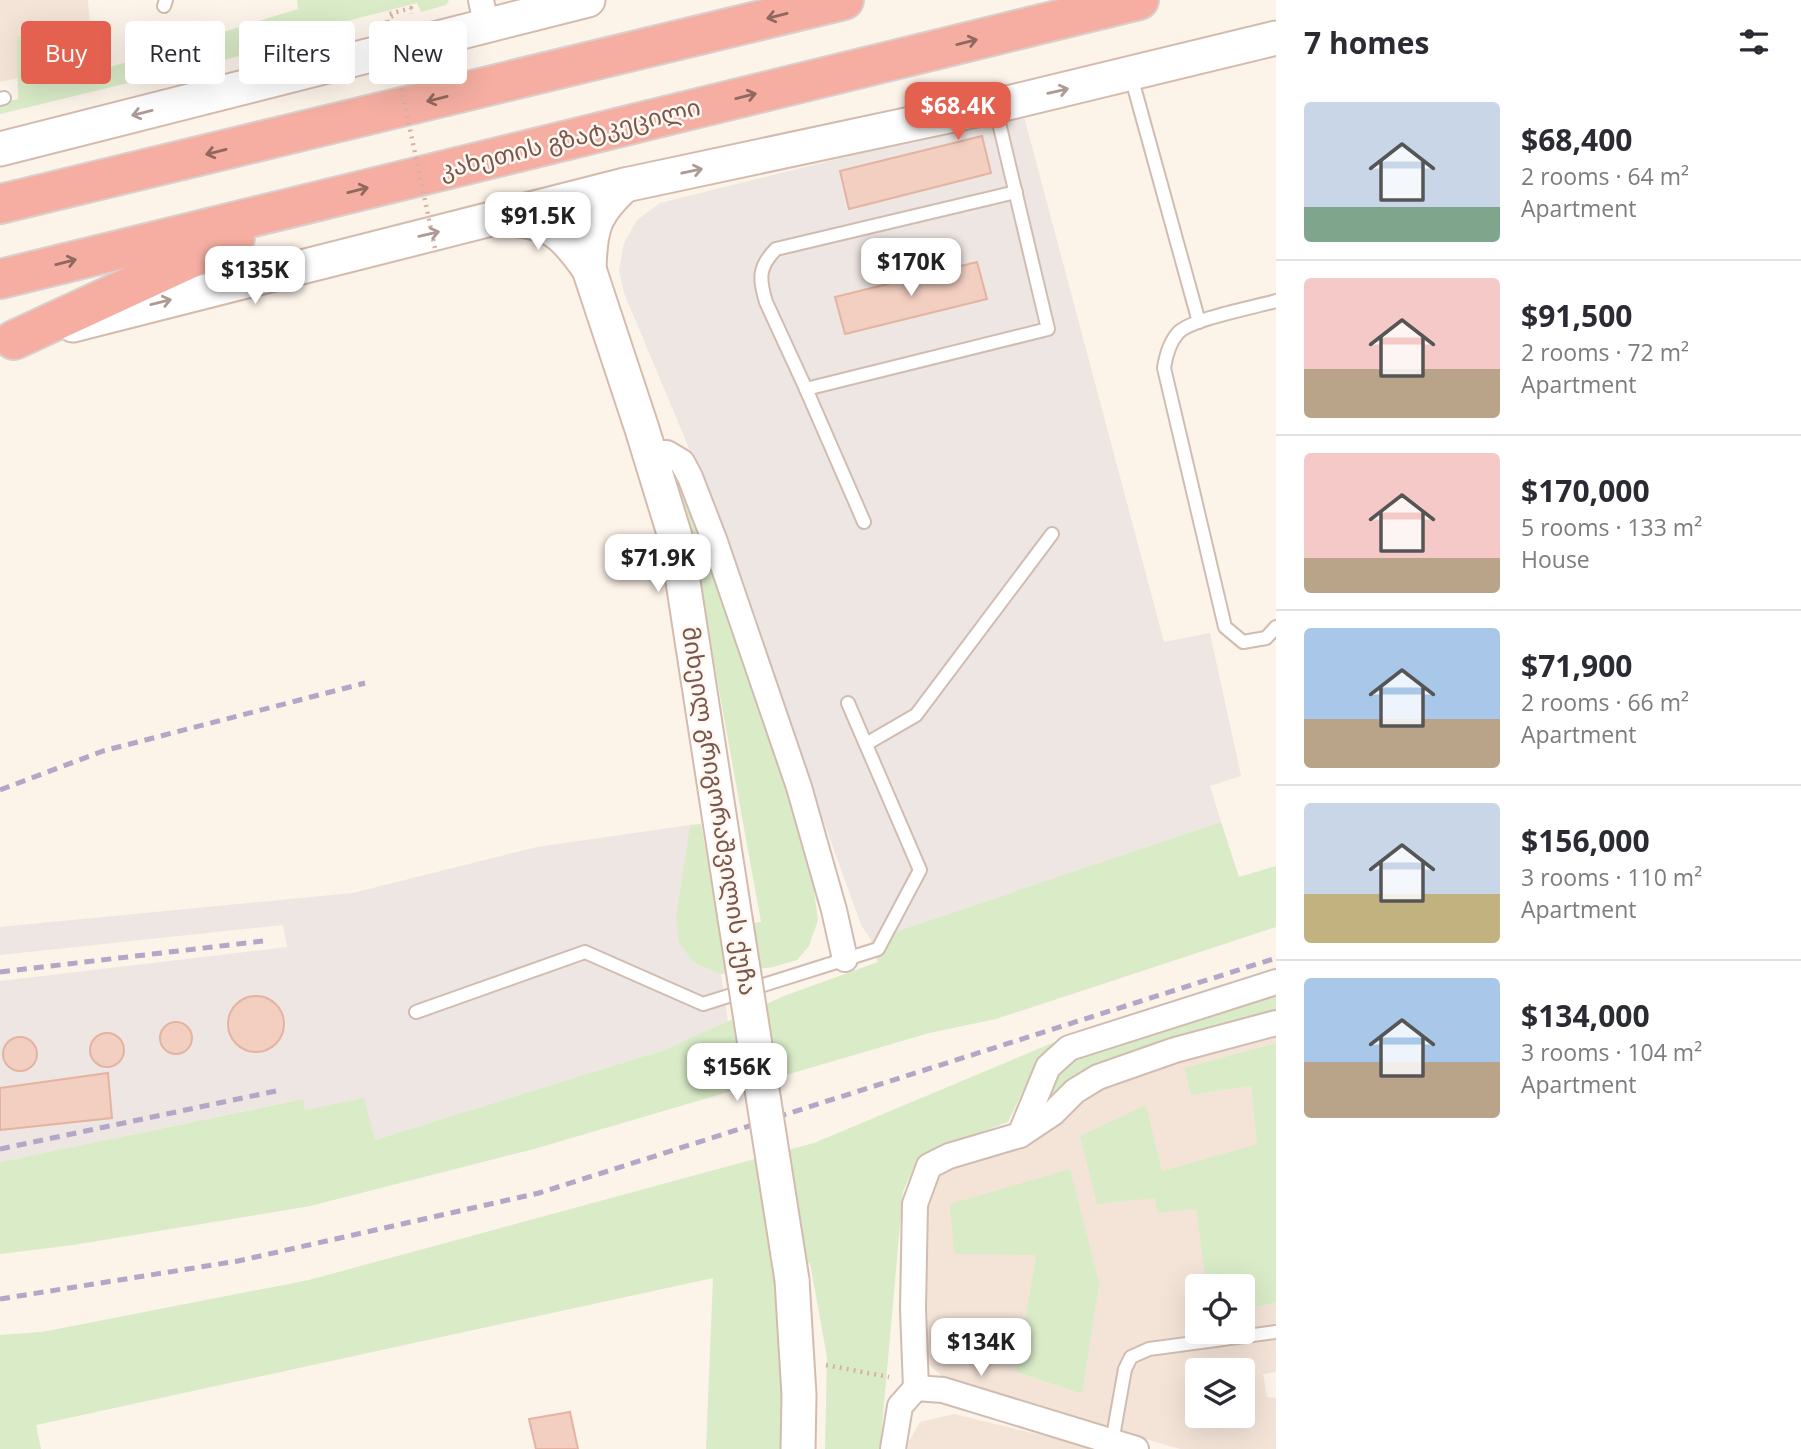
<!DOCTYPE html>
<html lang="en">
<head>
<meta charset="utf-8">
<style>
  body { margin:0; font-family:"Open Sans","Noto Sans Georgian",sans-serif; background:#f7f7f7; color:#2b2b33; height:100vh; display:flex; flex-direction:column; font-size:26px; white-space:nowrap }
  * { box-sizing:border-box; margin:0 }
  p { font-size:23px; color:#7c7c81 }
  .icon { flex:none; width:38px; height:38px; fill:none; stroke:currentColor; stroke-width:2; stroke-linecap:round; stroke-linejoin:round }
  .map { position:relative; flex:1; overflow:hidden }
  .side { display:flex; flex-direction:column; background:#fff; width:525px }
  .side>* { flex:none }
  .guide { position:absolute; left:21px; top:21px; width:665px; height:63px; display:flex; gap:14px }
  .controls { position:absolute; left:1185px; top:1274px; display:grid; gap:14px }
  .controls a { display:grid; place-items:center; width:70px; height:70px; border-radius:7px; background:#fff; box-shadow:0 7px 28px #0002; font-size:35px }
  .price { position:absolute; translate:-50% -60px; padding:0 16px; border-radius:14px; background:#fff; color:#222; font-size:23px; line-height:46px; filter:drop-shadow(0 2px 4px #0008) }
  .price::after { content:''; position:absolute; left:50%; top:42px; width:21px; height:16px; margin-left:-10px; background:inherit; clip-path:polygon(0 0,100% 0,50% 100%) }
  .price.on { background:#e46150; color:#fff }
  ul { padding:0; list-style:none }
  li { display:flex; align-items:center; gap:21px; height:175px; padding:0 28px }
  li+li { border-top:2px solid #e1e1e2 }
  li span { display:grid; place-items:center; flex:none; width:196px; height:140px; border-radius:7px; color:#555 }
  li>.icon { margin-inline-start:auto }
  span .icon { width:84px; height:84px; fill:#fffc; stroke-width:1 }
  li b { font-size:30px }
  h2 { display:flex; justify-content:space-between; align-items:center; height:84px; padding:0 28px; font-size:30px }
  .pill { padding:0 24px; border-radius:7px; background:#fff; box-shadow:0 7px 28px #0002; font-size:24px; line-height:63px }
  .pill.on { background:#e46150; color:#fff }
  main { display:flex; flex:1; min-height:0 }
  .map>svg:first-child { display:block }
  .residential { fill:#f4e4d8; fill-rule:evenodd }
  .industrial { fill:#eee6e2 }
  .green { fill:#d9ebc7 }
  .building { fill:#f2cfc1; stroke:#e4b3a1; stroke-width:2 }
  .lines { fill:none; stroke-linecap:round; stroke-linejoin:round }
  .lane-casing { stroke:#d1bcb1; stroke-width:16 }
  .street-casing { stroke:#d1bcb1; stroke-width:28 }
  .secondary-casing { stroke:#d4bbae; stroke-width:37 }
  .highway-casing { stroke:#d9d0cd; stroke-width:42 }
  .path { stroke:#d7b2a3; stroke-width:4.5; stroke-dasharray:2 5; stroke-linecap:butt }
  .lane { stroke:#fff; stroke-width:12 }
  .street { stroke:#fff; stroke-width:24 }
  .secondary { stroke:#fff; stroke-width:33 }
  .highway { stroke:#f5aea1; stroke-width:38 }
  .rail { stroke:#b4a6c7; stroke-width:5; stroke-dasharray:10 7; stroke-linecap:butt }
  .secondary-bridge-casing { stroke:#d4bbae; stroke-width:37; stroke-linecap:butt }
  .path-bridge { stroke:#d7b2a3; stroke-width:4.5; stroke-dasharray:2 5; stroke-linecap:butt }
  .secondary-bridge { stroke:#fff; stroke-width:33 }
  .oneway { stroke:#90685d }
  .oneway2 { stroke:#ad9a94 }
  .labels { text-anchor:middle; stroke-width:5; stroke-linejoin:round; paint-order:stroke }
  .street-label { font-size:24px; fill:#77574c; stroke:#fff7f0 }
</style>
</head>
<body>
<main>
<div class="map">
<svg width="1276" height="1449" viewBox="0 0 1276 1449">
  <rect width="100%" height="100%" fill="#fcf3e9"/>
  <g class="residential">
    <path d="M0,0H88L90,25L17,36L18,78L0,82Z"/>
    <path d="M1276,1033V1043L1184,1068L1191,1095L1251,1086L1258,1144L1162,1171L1146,1106L1157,1213L1196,1208L1206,1286H1197V1332H1242L1243,1309L1276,1303V1372L1263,1374L1267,1397L1276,1398V1449H1180L1052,1412L942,1376L930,1365L925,1346L923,1207L940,1169L1105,1081ZM1036,1255L1082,1394L1016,1372ZM1197,1370H1242V1416H1197Z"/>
    <path d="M954,1414L1098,1449H908L909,1441L920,1422Z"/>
  </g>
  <g class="industrial">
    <path d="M1023,113L1164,642L1210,633L1241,776L1210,786L1221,822L871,940L861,925L691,453L624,293L619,270L624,243L637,220L660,203Z"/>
    <path d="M690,825L676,916L694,963L721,974L728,1022L664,1050L375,1140L305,1110L302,1099L0,1162V981L287,947L283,925L0,955V927L353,893L537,847Z"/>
  </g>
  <g class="green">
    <path d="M297,0H449L446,5L421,12L417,3L316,29L318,37L0,114V103L18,99L17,36L90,25L78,77L298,9Z"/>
    <path d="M681,490L689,492L795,803L811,869L818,920L809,946L797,960L773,967L721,974L694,963L679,942L676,916L690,825L701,824L719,927L761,922L698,574Z"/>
    <path d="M1221,822L1239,877L1276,866V927L996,1019L929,1033L534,1149L310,1206L73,1245L0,1254V1162L303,1099L305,1110L364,1098L375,1140L664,1050L784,996L878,962L871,940Z"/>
    <path d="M1276,990V1012L1042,1107L1051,1079L1075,1059Z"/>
    <path d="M1055,1042L1032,1072L1008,1122L942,1147L916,1163L903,1191L880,1449H825L827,1357L810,1263L777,1271L789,1449H706L713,1278L36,1425L41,1449H0V1335L42,1332L309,1280L814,1143Z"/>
    <path d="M1276,1043V1303L1243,1309L1242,1286H1206L1196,1209L1157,1213L1155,1198L1097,1204L1080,1136L1146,1105L1162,1171L1257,1144L1251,1086L1191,1095L1184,1068Z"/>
    <path d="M1070,1169L1099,1283L1082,1394L1016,1372L1036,1255L954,1254L950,1204Z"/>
  </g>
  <g class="building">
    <path d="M982,136L991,173L849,209L840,171Z"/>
    <path d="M977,262L987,299L845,334L835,297Z"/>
    <circle cx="256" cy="1024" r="28"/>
    <circle cx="176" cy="1038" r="16"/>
    <circle cx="107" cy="1050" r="17"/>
    <circle cx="20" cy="1054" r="17"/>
    <path d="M108,1073L112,1118L0,1130V1088Z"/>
    <path d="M570,1412L578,1449H536L529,1419Z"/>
  </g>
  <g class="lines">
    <g class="lane-casing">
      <g id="lane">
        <path d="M164,6L166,0"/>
        <path d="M1131,76L1199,322"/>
        <path d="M0,99L4,98"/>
        <path d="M1276,301C1256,307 1190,319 1178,333C1169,343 1166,355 1164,368L1225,627L1243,642L1266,638L1276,627"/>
        <path d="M806,389L766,302C759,279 758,267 776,249L1016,192"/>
        <path d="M864,522L806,389L1048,329L995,106"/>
        <path d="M866,744L916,715L1052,534"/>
        <path d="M416,1012L585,952L703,1004L878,949L920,870L848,703"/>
        <path d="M1112,1442L1125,1369L1131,1357L1149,1349L1276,1332"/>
      </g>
    </g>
    <g class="street-casing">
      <g id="street">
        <path d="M481,0L486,25"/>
        <path d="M650,453H667L682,462L690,477L714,539L799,787L834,910L845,959"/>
        <path d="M1020,1135L1048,1067L1069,1048L1276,982"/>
        <path d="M916,1388L913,1309L915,1204L929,1166L949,1156L1020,1135L1053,1113L1075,1091L1098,1077L1175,1050L1276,1023"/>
        <path d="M893,1449L900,1406L916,1388L943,1390L1136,1449"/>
      </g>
    </g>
    <g class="secondary-casing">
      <g id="secondary">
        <path d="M0,149L588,0"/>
        <path d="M507,219C552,222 563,232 589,269L642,429L677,543L735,918"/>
        <path d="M589,269C590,228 594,213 625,185"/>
        <path d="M73,325L625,185L995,106L1276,38"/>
        <path d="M792,1280L799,1395L798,1449"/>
      </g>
    </g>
    <g class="highway-casing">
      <g id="highway">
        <path d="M0,204L844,0"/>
        <path d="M0,279L1139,0"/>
        <path d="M14,340L235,238"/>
      </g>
    </g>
    <g class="path">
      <path d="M393,16L390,17L389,14L411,8V14"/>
      <path d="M826,1365L889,1377"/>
    </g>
    <use href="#lane" class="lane"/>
    <use href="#street" class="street"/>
    <use href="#secondary" class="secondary"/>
    <use href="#highway" class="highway"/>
    <g class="rail">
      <path d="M0,790L103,751L365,683"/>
      <path d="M0,972L263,941"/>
      <path d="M0,1149L276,1091"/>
      <path d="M0,1299L238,1261L539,1193L1276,958"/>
    </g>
    <g class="secondary-bridge-casing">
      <path id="secondary-bridge" d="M735,918L792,1280"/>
    </g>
    <path class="path-bridge" d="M387,20L436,253"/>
    <use href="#secondary-bridge" class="secondary-bridge"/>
  </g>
  <defs><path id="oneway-shaft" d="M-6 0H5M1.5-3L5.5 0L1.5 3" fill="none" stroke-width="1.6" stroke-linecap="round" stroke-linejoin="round" transform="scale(1.75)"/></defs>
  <g class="oneway">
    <use href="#oneway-shaft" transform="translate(777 16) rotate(166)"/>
    <use href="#oneway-shaft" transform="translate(967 42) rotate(-14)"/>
    <use href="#oneway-shaft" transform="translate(746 96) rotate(-14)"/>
    <use href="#oneway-shaft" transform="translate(437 99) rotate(166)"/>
    <use href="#oneway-shaft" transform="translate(216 152) rotate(166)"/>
    <use href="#oneway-shaft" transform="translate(358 190) rotate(-14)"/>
    <use href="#oneway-shaft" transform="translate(66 262) rotate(-14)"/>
  </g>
  <g class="oneway2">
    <use href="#oneway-shaft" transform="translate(1058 91) rotate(-13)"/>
    <use href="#oneway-shaft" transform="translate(142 113) rotate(166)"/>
    <use href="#oneway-shaft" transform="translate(692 171) rotate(-12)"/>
    <use href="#oneway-shaft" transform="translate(429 234) rotate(-13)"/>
    <use href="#oneway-shaft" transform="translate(161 302) rotate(-14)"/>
  </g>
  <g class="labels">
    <g class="street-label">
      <text transform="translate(570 139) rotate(-14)" y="8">კახეთის გზატკეცილი</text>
      <text transform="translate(719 811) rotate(81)" y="8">მიხეილ გრიგორაშვილის ქუჩა</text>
    </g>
  </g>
</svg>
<div class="controls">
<a><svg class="icon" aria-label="locate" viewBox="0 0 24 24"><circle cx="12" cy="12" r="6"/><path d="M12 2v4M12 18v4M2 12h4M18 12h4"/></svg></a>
<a><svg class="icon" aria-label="layers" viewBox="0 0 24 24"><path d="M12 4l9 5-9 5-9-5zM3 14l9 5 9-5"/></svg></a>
</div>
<b class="price on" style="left:958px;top:142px">$68.4K</b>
<b class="price" style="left:538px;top:252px">$91.5K</b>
<b class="price" style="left:911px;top:298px">$170K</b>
<b class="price" style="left:255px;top:306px">$135K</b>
<b class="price" style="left:658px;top:594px">$71.9K</b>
<b class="price" style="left:737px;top:1103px">$156K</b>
<b class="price" style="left:981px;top:1378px">$134K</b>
<div class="guide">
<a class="pill on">Buy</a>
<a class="pill">Rent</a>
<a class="pill">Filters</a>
<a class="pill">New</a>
</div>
</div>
<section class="side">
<h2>7 homes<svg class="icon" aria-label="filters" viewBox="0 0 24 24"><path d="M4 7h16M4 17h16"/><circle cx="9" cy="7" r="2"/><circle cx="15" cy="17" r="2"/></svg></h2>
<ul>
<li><span style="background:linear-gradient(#c9d6e8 75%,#7fa58c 0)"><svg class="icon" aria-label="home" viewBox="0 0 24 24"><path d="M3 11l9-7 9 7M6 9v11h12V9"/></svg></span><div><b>$68,400</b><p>2 rooms · 64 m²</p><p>Apartment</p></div></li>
<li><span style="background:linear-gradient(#f6c9c9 65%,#b9a48a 0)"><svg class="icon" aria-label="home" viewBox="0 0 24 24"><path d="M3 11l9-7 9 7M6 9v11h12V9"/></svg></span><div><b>$91,500</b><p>2 rooms · 72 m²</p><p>Apartment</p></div></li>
<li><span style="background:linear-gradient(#f6c9c9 75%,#b9a48a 0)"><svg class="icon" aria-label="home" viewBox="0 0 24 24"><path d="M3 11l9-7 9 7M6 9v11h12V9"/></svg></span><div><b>$170,000</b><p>5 rooms · 133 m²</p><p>House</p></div></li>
<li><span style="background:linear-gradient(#a9c7e8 65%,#b9a48a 0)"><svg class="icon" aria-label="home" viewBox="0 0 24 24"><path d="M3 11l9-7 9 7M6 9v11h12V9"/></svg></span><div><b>$71,900</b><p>2 rooms · 66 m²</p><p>Apartment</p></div></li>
<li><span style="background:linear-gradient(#c9d6e8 65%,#c2b280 0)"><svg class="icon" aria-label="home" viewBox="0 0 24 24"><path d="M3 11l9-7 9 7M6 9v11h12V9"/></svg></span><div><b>$156,000</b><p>3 rooms · 110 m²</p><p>Apartment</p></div></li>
<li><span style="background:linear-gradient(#a9c7e8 60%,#b9a48a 0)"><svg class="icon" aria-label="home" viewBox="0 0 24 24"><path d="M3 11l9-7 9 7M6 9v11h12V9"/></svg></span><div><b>$134,000</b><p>3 rooms · 104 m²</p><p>Apartment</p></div></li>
</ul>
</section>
</main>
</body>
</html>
